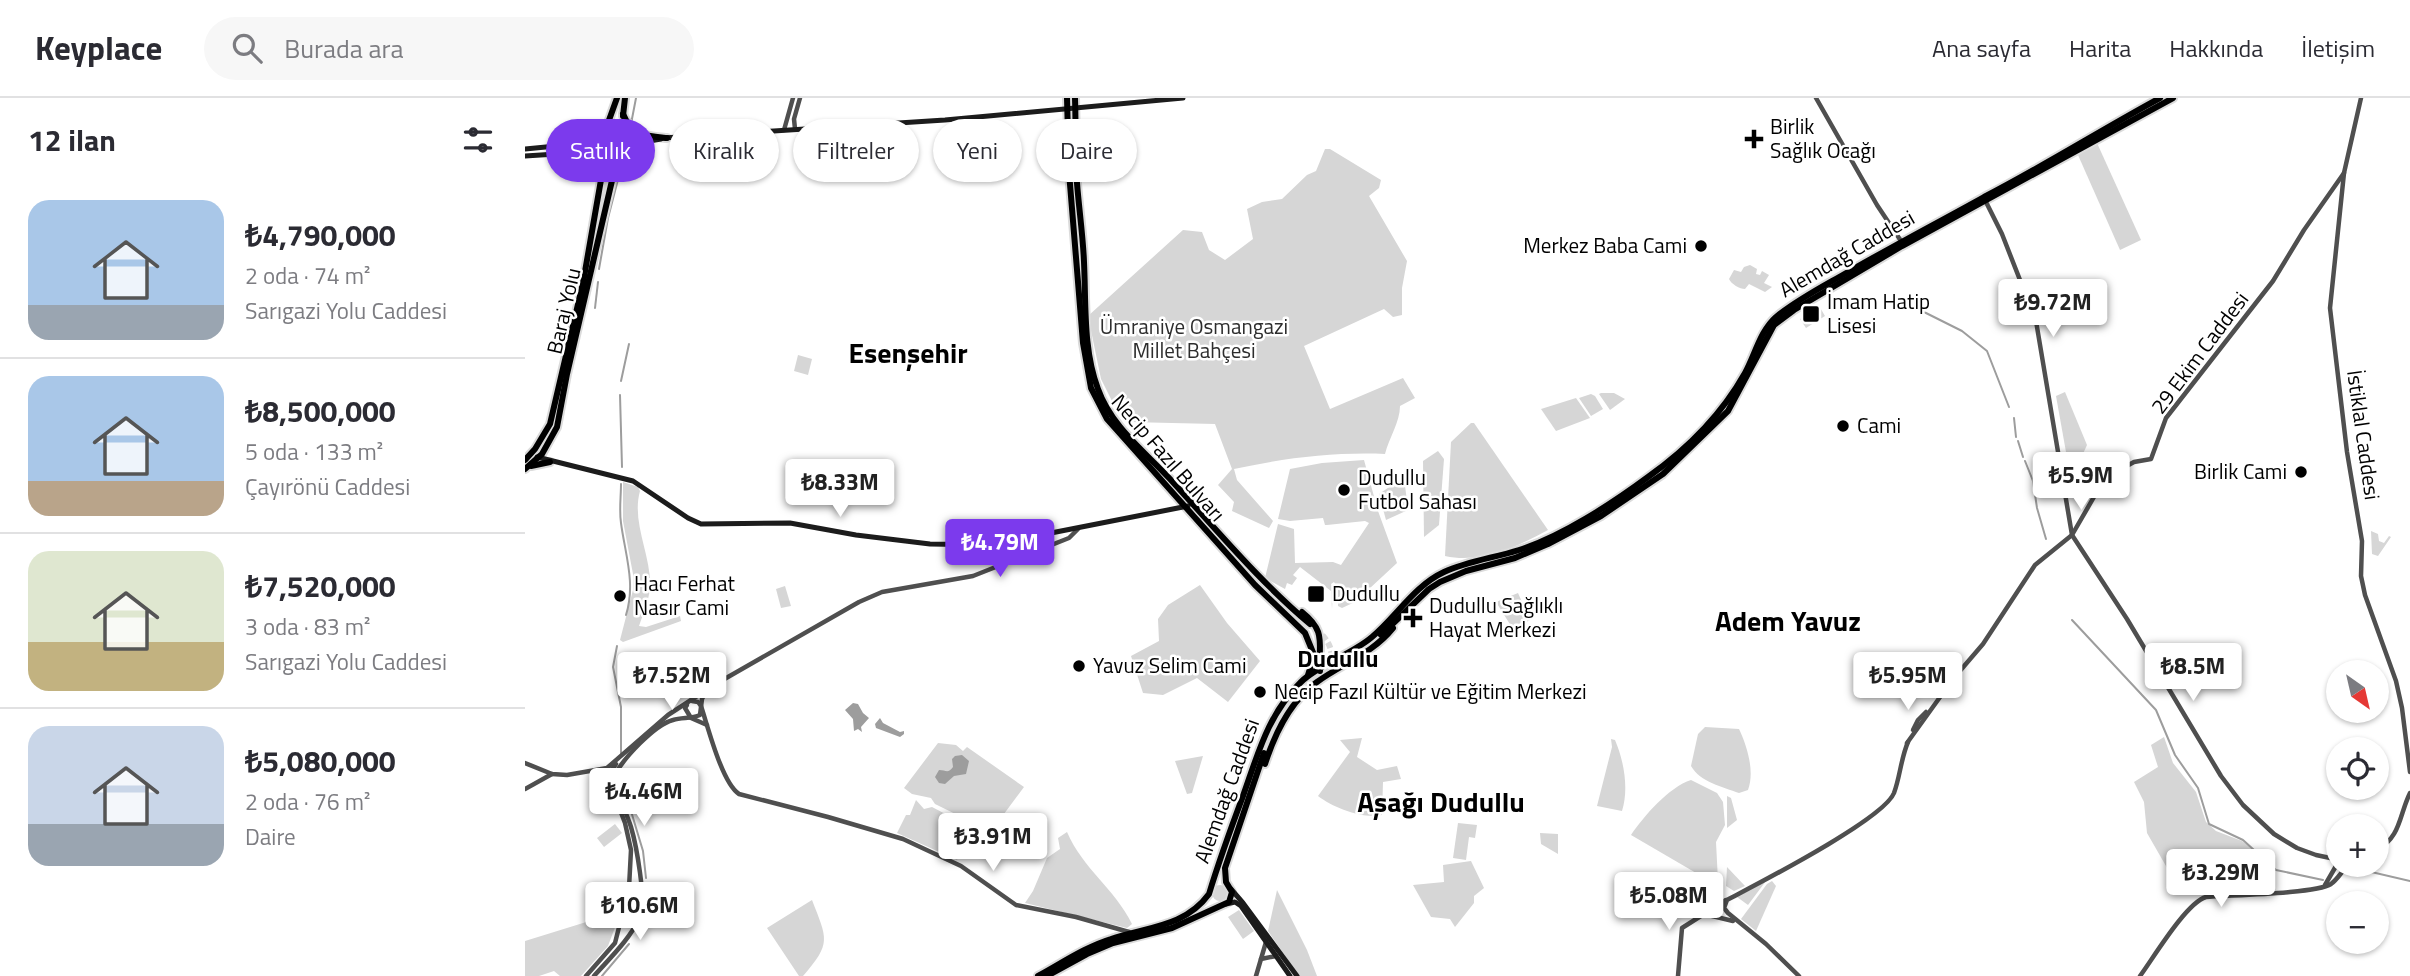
<!DOCTYPE html>
<html lang="tr">
<head>
<meta charset="utf-8">
<style>
  body { margin:0; font-family:"Titillium Web",sans-serif; background:#f7f7f7; color:#2b2b33; height:100vh; display:flex; flex-direction:column; font-size:26px; white-space:nowrap }
  * { box-sizing:border-box; margin:0 }
  p { font-size:23px; color:#7c7c81 }
  .icon { flex:none; width:38px; height:38px; fill:none; stroke:currentColor; stroke-width:2; stroke-linecap:round; stroke-linejoin:round }
  .map { position:relative; flex:1; overflow:hidden }
  .drawer { display:flex; flex-direction:column; background:#fff; width:525px }
  .drawer>* { flex:none }
  .banner { position:absolute; left:21px; top:21px; width:665px; height:63px; display:flex; gap:14px }
  .needle { width:46px; rotate:146deg }
  .controls { position:absolute; left:1801px; top:562px; display:grid; gap:14px }
  .controls a { display:grid; place-items:center; width:63px; height:63px; border-radius:50%; background:#fff; box-shadow:0 2px 5px #0004; font-size:35px }
  .price { position:absolute; translate:-50% -60px; padding:0 16px; border-radius:7px; background:#fff; color:#222; font-size:23px; line-height:46px; filter:drop-shadow(0 2px 4px #0008) }
  .price::after { content:''; position:absolute; left:50%; top:42px; width:21px; height:16px; margin-left:-10px; background:inherit; clip-path:polygon(0 0,100% 0,50% 100%) }
  .price.active { background:#7c3aed; color:#fff }
  ul { padding:0; list-style:none }
  li { display:flex; align-items:center; gap:21px; height:175px; padding:0 28px }
  li+li { border-top:2px solid #e1e1e2 }
  li span { display:grid; place-items:center; flex:none; width:196px; height:140px; border-radius:21px; color:#555 }
  li>.icon { margin-inline-start:auto }
  span .icon { width:84px; height:84px; fill:#fffc; stroke-width:1 }
  li b { font-size:30px }
  h2 { display:flex; justify-content:space-between; align-items:center; height:84px; padding:0 28px; font-size:30px }
  .chip { padding:0 24px; border-radius:32px; background:#fff; box-shadow:0 2px 5px #0004; font-size:24px; line-height:63px }
  .chip.active { background:#7c3aed; color:#fff }
  header { display:flex; align-items:center; gap:42px; box-sizing:border-box; height:98px; padding:0 35px; background:#fff; border-bottom:2px solid #e1e1e2 }
  header strong { font-size:33px }
  nav { display:flex; gap:38px; margin-inline-start:auto; font-size:24px }
  .search { width:490px; height:63px; background:#f7f7f7; display:flex; align-items:center; gap:18px; box-sizing:border-box; padding:0 24px; border-radius:38px; color:#7c7c81; font-size:26px }
  main { display:flex; flex:1; min-height:0 }
  .map>svg:first-child { display:block }
  .green { fill:#d6d6d6 }
  .water { fill:#9d9d9d }
  .lines { fill:none; stroke-linecap:round; stroke-linejoin:round }
  .stream { stroke:#9d9d9d; stroke-width:2 }
  .primary-tunnel { stroke:#d9d9d9; stroke-width:6; stroke-dasharray:6 3; stroke-linecap:butt }
  .primary-casing { stroke:#dbdbdb; stroke-width:10 }
  .tertiary { stroke:#4f4f4f; stroke-width:4.5 }
  .secondary { stroke:#1c1c1c; stroke-width:5 }
  .primary { stroke:#000; stroke-width:6 }
  .poi-dot { fill:#000; stroke:#fff; stroke-width:2.5 }
  .labels { text-anchor:middle; stroke-width:5; stroke-linejoin:round; paint-order:stroke }
  .poi-label { font-size:21px; fill:#000; stroke:#fff; text-anchor:start }
  .street-label { font-size:21px; fill:#000; stroke:#fff }
  .park-label { font-size:21px; fill:#2d2d2d; stroke:#fff }
  .quarter-label { font-size:24px; font-weight:bold; fill:#000; stroke:#fff }
  .district-label { font-size:28px; font-weight:bold; fill:#000; stroke:#fff }
</style>
</head>
<body>
<header>
<strong>Keyplace</strong>
<div class="search"><svg class="icon" aria-label="search" viewBox="0 0 24 24"><circle cx="10" cy="10" r="6"/><path d="M15 15l6 6"/></svg>Burada ara</div>
<nav><a>Ana sayfa</a><a>Harita</a><a>Hakkında</a><a>İletişim</a></nav>
</header>
<main>
<section class="drawer">
<h2>12 ilan<svg class="icon" aria-label="filters" viewBox="0 0 24 24"><path d="M4 7h16M4 17h16"/><circle cx="9" cy="7" r="2"/><circle cx="15" cy="17" r="2"/></svg></h2>
<ul>
<li><span style="background:linear-gradient(#a9c7e8 75%,#9aa5b1 0)"><svg class="icon" aria-label="home" viewBox="0 0 24 24"><path d="M3 11l9-7 9 7M6 9v11h12V9"/></svg></span><div><b>₺4,790,000</b><p>2 oda · 74 m²</p><p>Sarıgazi Yolu Caddesi</p></div></li>
<li><span style="background:linear-gradient(#a9c7e8 75%,#b9a48a 0)"><svg class="icon" aria-label="home" viewBox="0 0 24 24"><path d="M3 11l9-7 9 7M6 9v11h12V9"/></svg></span><div><b>₺8,500,000</b><p>5 oda · 133 m²</p><p>Çayırönü Caddesi</p></div></li>
<li><span style="background:linear-gradient(#dfe7d0 65%,#c2b280 0)"><svg class="icon" aria-label="home" viewBox="0 0 24 24"><path d="M3 11l9-7 9 7M6 9v11h12V9"/></svg></span><div><b>₺7,520,000</b><p>3 oda · 83 m²</p><p>Sarıgazi Yolu Caddesi</p></div></li>
<li><span style="background:linear-gradient(#c9d6e8 70%,#9aa5b1 0)"><svg class="icon" aria-label="home" viewBox="0 0 24 24"><path d="M3 11l9-7 9 7M6 9v11h12V9"/></svg></span><div><b>₺5,080,000</b><p>2 oda · 76 m²</p><p>Daire</p></div></li>
</ul>
</section>
<div class="map">
<svg width="1885" height="878" viewBox="0 0 1885 878">
  <rect width="100%" height="100%" fill="#fff"/>
  <g class="green">
    <circle cx="89" cy="44" r="9"/>
    <path d="M1572,45L1616,142L1595,152L1553,57Z"/>
    <path d="M800,51H805L856,82L854,90L844,98L882,163L877,190V217L868,219L859,211L779,248L805,311L878,280L890,300L875,308C875,324 864,340 860,356C809,354 760,360 709,371L712,382L748,423L744,430L707,413L709,404L693,387L707,371L690,326L605,324L587,303L576,281L563,218L658,132L677,134L684,152L700,162L728,141L722,111L737,104L757,101L782,77L791,73Z"/>
    <path d="M82,61L92,62L86,74L71,137H69Z"/>
    <path d="M1225,167L1232,171L1231,176L1235,177L1237,173L1244,177L1239,185L1247,189L1240,194L1224,186L1220,191C1215,191 1206,186 1204,181L1209,172L1216,174L1219,169Z"/>
    <path d="M1293,206L1300,218L1281,230L1275,221L1290,212Z"/>
    <path d="M273,257L287,261L283,277L269,273Z"/>
    <path d="M1540,294L1562,347L1546,382L1531,298Z"/>
    <path d="M1076,295H1089L1100,301L1085,312L1074,296Z"/>
    <path d="M1066,296L1070,298L1078,311L1066,318L1054,300Z"/>
    <path d="M1051,300L1065,320L1031,333L1016,311Z"/>
    <path d="M946,325H949L1023,432C992,449 956,466 920,458L926,344Z"/>
    <path d="M913,353L919,361L914,427L899,439L898,363Z"/>
    <path d="M839,362L853,413L872,465L830,504L817,510L813,508V490L809,484L806,486L808,490L807,511L806,493L775,469L768,477L772,480L767,487L762,485L760,491L740,480L753,426L769,431L770,465L808,464L816,467L844,425L840,423L802,427H800L798,420L765,423L753,421L765,371L797,365Z"/>
    <path d="M879,379L883,412L861,422L854,396Z"/>
    <path d="M98,384L113,389L115,393C106,425 127,458 125,490C124,502 118,516 114,528L121,529L155,518L156,523L98,544L95,542L108,492V476L98,423Z"/>
    <path d="M1846,433L1853,436L1854,443L1859,445L1864,438L1866,439L1853,458L1847,456Z"/>
    <path d="M675,487L702,525L735,563L703,604L672,580L638,597L618,595L606,558L634,543L633,521L643,507Z"/>
    <path d="M260,488L266,508L256,510L251,491Z"/>
    <path d="M993,495L1005,522L988,531L971,504Z"/>
    <path d="M1180,629L1214,631C1222,648 1230,673 1223,692L1214,695C1198,689 1175,684 1166,668L1173,636Z"/>
    <path d="M1639,639L1648,665L1671,694L1681,724L1691,733L1717,743L1732,754L1718,762L1728,795H1718L1690,755L1645,775L1622,735L1619,704L1609,684L1633,669L1626,647Z"/>
    <path d="M837,640L832,659L852,672L872,668L876,681L858,684L857,717C837,721 809,710 793,698L825,654L815,642Z"/>
    <path d="M1086,641L1090,642C1099,663 1104,691 1097,713L1072,708L1087,649Z"/>
    <path d="M413,645L431,647L438,653L442,649L499,689L470,728L459,730L410,706L406,700L387,696L379,690Z"/>
    <path d="M678,658L667,695L662,696L650,663Z"/>
    <path d="M1166,682L1192,695L1198,704L1200,727L1191,744L1193,783L1190,786L1106,737C1119,718 1144,689 1166,682Z"/>
    <path d="M1202,698L1206,700L1212,722L1202,730Z"/>
    <path d="M391,702L399,711L407,709L432,722L419,751L428,735L443,742L432,762L372,735L381,717H385Z"/>
    <path d="M933,725L952,727L950,740L944,739L941,762L928,760Z"/>
    <path d="M90,726L97,735L79,749L72,740Z"/>
    <path d="M542,734C558,771 590,791 607,826L602,830L500,805L508,793L522,760L535,751L533,740Z"/>
    <path d="M1015,735L1033,736V756L1016,746Z"/>
    <path d="M946,763L959,790L949,798V805L930,829L925,821L906,819L888,787L919,784L918,767Z"/>
    <path d="M1202,769L1220,788L1209,793L1201,788Z"/>
    <path d="M1241,783L1223,807L1212,799Z"/>
    <path d="M1247,783L1251,788L1231,833L1216,821L1242,786Z"/>
    <circle cx="695" cy="795" r="8"/>
    <path d="M108,791H111C116,802 116,811 109,820L104,821L100,818Z"/>
    <path d="M752,792L782,852L792,878H774L743,833Z"/>
    <path d="M287,802C302,841 307,845 278,878H274L242,830Z"/>
    <path d="M714,812L729,833L718,841L703,819Z"/>
    <path d="M71,821L92,824L83,848L56,878H35L29,873L14,878H0V843Z"/>
  </g>
  <g class="water">
    <path d="M328,605L333,606L338,615L344,620L336,629L337,634L333,631L329,633L328,621L320,612Z"/>
    <path d="M355,620L358,625L375,634L379,633V636L375,639L351,630L350,626Z"/>
    <path d="M437,657L444,663L441,676L429,678L420,686L414,685L410,679L414,672C421,672 423,676 428,669L427,661L430,658Z"/>
  </g>
  <g class="lines">
    <g class="stream">
      <path d="M106,26L111,0"/>
      <path d="M74,171L83,120L97,66"/>
      <path d="M1367,198L1437,233L1462,253L1484,309"/>
      <path d="M70,210L73,184"/>
      <path d="M96,283L104,246"/>
      <path d="M95,297L97,369"/>
      <path d="M1489,320L1491,339"/>
      <path d="M1493,343L1498,359"/>
      <path d="M1500,363L1508,383L1512,410L1521,441"/>
      <path d="M96,386C96,399 94,412 96,425C100,456 111,485 101,517"/>
      <path d="M1547,522L1631,612L1650,657L1673,690L1684,726L1718,742L1751,772L1798,782"/>
      <path d="M92,548L88,569L96,609V656"/>
      <path d="M96,680L118,753L121,780"/>
      <path d="M1825,769L1885,783"/>
      <path d="M77,878L104,846"/>
    </g>
    <g class="primary-tunnel">
      <path d="M791,531C802,541 810,551 805,567"/>
      <path d="M739,655C763,600 779,583 833,556"/>
    </g>
    <g class="primary-casing">
      <g id="primary">
        <path d="M92,0L75,47L79,54L86,58L98,55"/>
        <path d="M542,0L544,74L558,245L566,290L582,321L730,487L780,535L789,557L783,577"/>
        <path d="M550,0C551,28 550,57 552,85C554,111 558,138 559,164C561,205 558,252 573,291C586,328 619,353 645,381C691,431 733,482 785,526"/>
        <path d="M98,16C107,38 120,38 142,40"/>
        <path d="M98,18L100,0"/>
        <path d="M52,53L70,57L76,71"/>
        <path d="M0,362L10,351L25,326L58,185L77,76L79,54"/>
        <path d="M6,368L25,364"/>
        <path d="M0,371L17,356L32,329L42,276L89,74L103,48L101,35L89,31L80,35"/>
        <path d="M777,514C802,534 793,545 795,573"/>
        <path d="M856,537L904,491L915,484L941,473L990,460L1023,446L1076,418L1138,376L1203,313L1249,227L1269,212L1377,148L1648,0"/>
        <path d="M740,666C750,635 765,603 792,584C818,565 847,556 868,530"/>
        <path d="M513,878C537,865 560,849 586,841C622,829 660,829 684,796C694,763 706,730 718,698C733,656 743,616 776,584C794,566 826,557 847,539C872,518 889,488 919,474C943,463 969,460 994,452C1036,439 1088,405 1123,379C1161,352 1197,316 1220,275C1230,257 1235,233 1251,219C1273,201 1299,188 1323,174C1368,148 1414,124 1459,99C1519,68 1576,32 1635,0"/>
        <path d="M522,878L562,856L588,845L647,830L704,804L707,794L701,784L700,770L739,655"/>
      </g>
    </g>
    <g class="tertiary">
      <path d="M1291,0L1352,107L1376,143"/>
      <path d="M1836,0L1819,75L1805,210L1822,354L1837,443L1836,478L1840,497L1871,583L1877,610L1885,674"/>
      <path d="M270,31L269,21L275,0"/>
      <path d="M259,32L268,0"/>
      <path d="M1461,104L1477,136L1511,223L1547,437L1602,521L1696,678L1718,707L1749,736L1772,750L1791,757L1810,761L1813,765"/>
      <path d="M167,603L173,604L176,608C183,629 197,685 214,696L303,719L378,741L436,768L491,807L551,819L604,834"/>
      <path d="M162,607L160,610L166,620L182,627"/>
      <path d="M1388,632L1393,622L1401,614"/>
      <path d="M1382,645L1428,581L1458,546L1510,467L1547,437L1577,385L1587,376L1609,364L1626,361L1641,320L1748,183L1779,132L1819,75"/>
      <path d="M0,665L27,676L42,677L82,670L143,617L189,587L334,504L357,494L448,478L544,440L553,431"/>
      <path d="M0,691L27,676"/>
      <path d="M1852,752C1876,739 1874,717 1885,695"/>
      <path d="M1800,787L1811,768L1814,766"/>
      <path d="M1179,816L1208,823"/>
      <path d="M97,817L101,823L108,824L112,822"/>
      <path d="M736,861L751,858"/>
      <path d="M61,878L90,845L104,790L106,752L100,725L84,683V676L91,666"/>
      <path d="M69,878C85,860 105,841 115,819C122,804 111,746 106,729C101,712 90,696 89,678C98,661 129,627 148,622C157,619 166,621 175,617L177,601L180,595"/>
      <path d="M731,878L741,844"/>
      <path d="M1153,878L1157,830L1201,802"/>
      <path d="M1274,878L1241,846L1203,815L1199,810L1202,802C1232,786 1358,722 1369,695C1375,679 1376,660 1383,644"/>
      <path d="M1615,878C1629,859 1661,805 1681,799C1704,797 1790,796 1806,786C1814,780 1817,772 1825,766"/>
    </g>
    <g class="secondary">
      <path d="M101,35L121,39"/>
      <path d="M138,40L420,22L658,0"/>
      <path d="M0,51L62,45L77,39"/>
      <path d="M102,51L113,45L136,41"/>
      <path d="M0,58L78,53"/>
      <path d="M12,359L108,383L163,420L176,426L265,425L331,437L405,446L465,447L663,408"/>
      <path d="M706,791L718,805L772,878"/>
      <path d="M701,806L710,804L716,808L765,878"/>
    </g>
    <use href="#primary" class="primary"/>
  </g>
  <g class="poi-dot">
    <path d="M1225.5 30.5h7v7h7v7h-7v7h-7v-7h-7v-7h7z"/>
    <circle cx="1176" cy="148" r="7"/>
    <rect x="1277" y="207" width="18" height="18" rx="3.5"/>
    <circle cx="1318" cy="328" r="7"/>
    <circle cx="1776" cy="374" r="7"/>
    <circle cx="819" cy="392" r="7"/>
    <rect x="782" y="487" width="18" height="18" rx="3.5"/>
    <circle cx="95" cy="498" r="7"/>
    <path d="M884.5 509.5h7v7h7v7h-7v7h-7v-7h-7v-7h7z"/>
    <circle cx="554" cy="568" r="7"/>
    <circle cx="735" cy="594" r="7"/>
  </g>
  <g class="labels">
    <g class="poi-label">
      <text x="1245" y="36">Birlik<tspan x="1245" dy="24">Sağlık Ocağı</tspan></text>
      <text x="1162" y="155" text-anchor="end">Merkez Baba Cami</text>
      <text x="1302" y="211">İmam Hatip<tspan x="1302" dy="24">Lisesi</tspan></text>
      <text x="1332" y="335">Cami</text>
      <text x="1762" y="381" text-anchor="end">Birlik Cami</text>
      <text x="833" y="387">Dudullu<tspan x="833" dy="24">Futbol Sahası</tspan></text>
      <text x="109" y="493">Hacı Ferhat<tspan x="109" dy="24">Nasır Cami</tspan></text>
      <text x="807" y="503">Dudullu</text>
      <text x="904" y="515">Dudullu Sağlıklı<tspan x="904" dy="24">Hayat Merkezi</tspan></text>
      <text x="568" y="575">Yavuz Selim Cami</text>
      <text x="749" y="601">Necip Fazıl Kültür ve Eğitim Merkezi</text>
    </g>
    <g class="street-label">
      <text transform="translate(1322 156) rotate(-30)" y="7">Alemdağ Caddesi</text>
      <text transform="translate(39 213) rotate(-77)" y="7">Baraj Yolu</text>
      <text transform="translate(1675 255) rotate(-53)" y="7">29 Ekim Caddesi</text>
      <text transform="translate(1838 337) rotate(82)" y="7">İstiklal Caddesi</text>
      <text transform="translate(643 360) rotate(49)" y="7">Necip Fazıl Bulvarı</text>
      <text transform="translate(702 693) rotate(-70)" y="7">Alemdağ Caddesi</text>
    </g>
    <g class="park-label">
      <text x="669" y="236">Ümraniye Osmangazi<tspan x="669" dy="24">Millet Bahçesi</tspan></text>
    </g>
    <g class="quarter-label">
      <text x="813" y="569">Dudullu</text>
    </g>
    <g class="district-label">
      <text x="383" y="265">Esenşehir</text>
      <text x="1263" y="533">Adem Yavuz</text>
      <text x="916" y="714">Aşağı Dudullu</text>
    </g>
  </g>
</svg>
<div class="controls">
<a><svg class="needle" viewBox="-14 -14 28 28"><path d="M0-13l5 13h-10z" fill="#e53935"/><path d="M0 13l5-13h-10z" fill="#7c7c81"/></svg></a>
<a><svg class="icon" aria-label="locate" viewBox="0 0 24 24"><circle cx="12" cy="12" r="6"/><path d="M12 2v4M12 18v4M2 12h4M18 12h4"/></svg></a>
<a>+</a>
<a>−</a>
</div>
<b class="price" style="left:1528px;top:241px">₺9.72M</b>
<b class="price" style="left:1556px;top:414px">₺5.9M</b>
<b class="price" style="left:315px;top:421px">₺8.33M</b>
<b class="price active" style="left:475px;top:481px">₺4.79M</b>
<b class="price" style="left:1668px;top:605px">₺8.5M</b>
<b class="price" style="left:147px;top:614px">₺7.52M</b>
<b class="price" style="left:1383px;top:614px">₺5.95M</b>
<b class="price" style="left:119px;top:730px">₺4.46M</b>
<b class="price" style="left:468px;top:775px">₺3.91M</b>
<b class="price" style="left:1696px;top:811px">₺3.29M</b>
<b class="price" style="left:1144px;top:834px">₺5.08M</b>
<b class="price" style="left:115px;top:844px">₺10.6M</b>
<div class="banner">
<a class="chip active">Satılık</a>
<a class="chip">Kiralık</a>
<a class="chip">Filtreler</a>
<a class="chip">Yeni</a>
<a class="chip">Daire</a>
</div>
</div>
</main>
</body>
</html>
